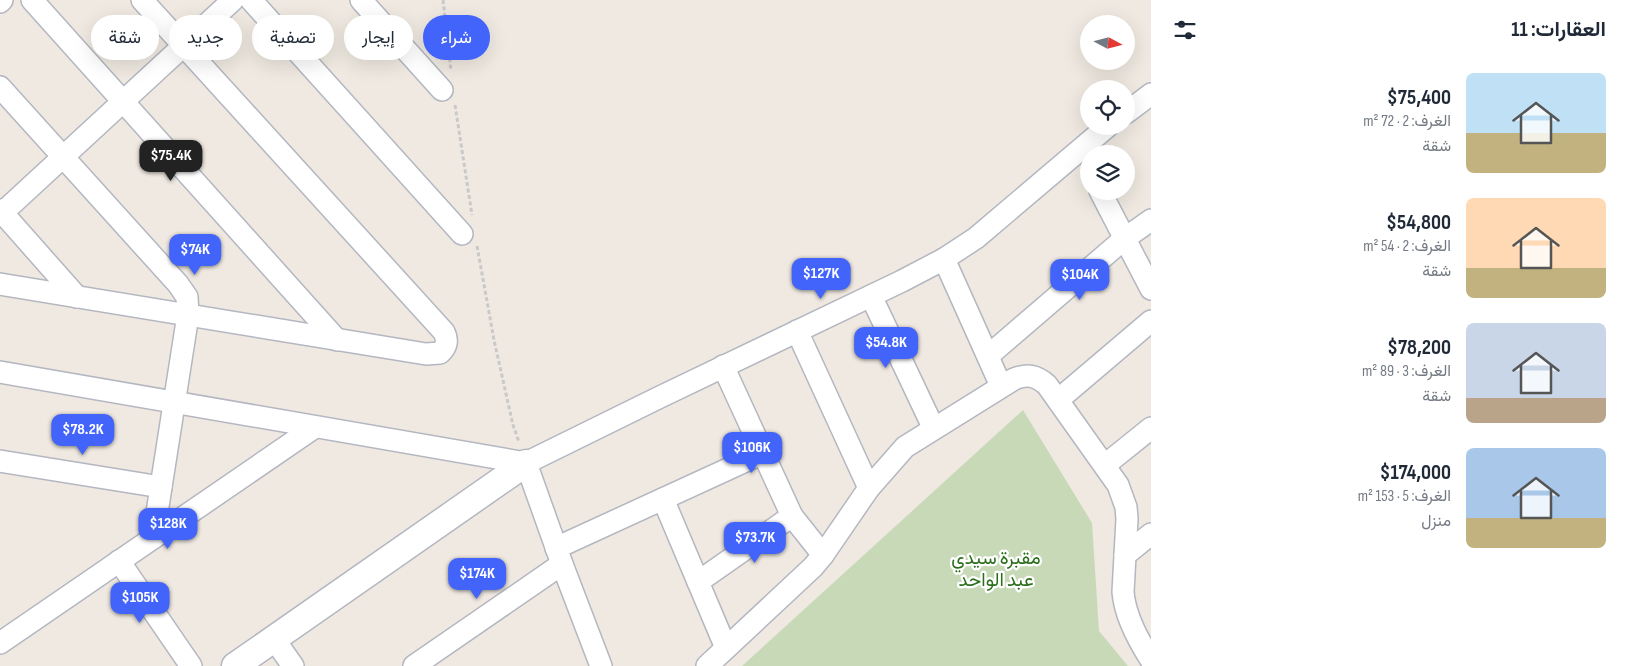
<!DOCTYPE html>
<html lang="ar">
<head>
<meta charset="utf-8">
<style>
  body { margin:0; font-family:"Sofia Sans Condensed",Vazirmatn,sans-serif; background:#f6f6f7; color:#1f2937; direction:rtl; height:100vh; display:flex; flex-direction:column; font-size:19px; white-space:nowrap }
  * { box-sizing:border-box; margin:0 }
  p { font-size:16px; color:#747a83 }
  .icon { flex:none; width:28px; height:28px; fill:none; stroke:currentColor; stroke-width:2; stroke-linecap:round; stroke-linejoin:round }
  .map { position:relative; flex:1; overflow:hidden; direction:ltr }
  .sheet { display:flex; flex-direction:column; background:#fff; width:475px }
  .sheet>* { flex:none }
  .banner { position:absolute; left:15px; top:15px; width:475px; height:45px; direction:rtl; display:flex; gap:10px }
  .needle { width:32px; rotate:97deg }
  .controls { position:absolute; left:1080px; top:15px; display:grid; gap:10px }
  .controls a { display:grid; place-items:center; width:55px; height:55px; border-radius:50%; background:#fff; box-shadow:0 5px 20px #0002; font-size:25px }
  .price { position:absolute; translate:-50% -42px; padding:0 11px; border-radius:10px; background:#4264fb; color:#fff; font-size:16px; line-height:32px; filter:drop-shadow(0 1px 2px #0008) }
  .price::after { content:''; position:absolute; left:50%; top:30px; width:15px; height:11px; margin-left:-8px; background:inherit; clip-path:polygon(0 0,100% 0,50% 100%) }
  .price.on { background:#222; color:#fff }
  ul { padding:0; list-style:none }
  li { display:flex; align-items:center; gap:15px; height:125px; padding:0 20px }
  li span { display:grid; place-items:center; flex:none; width:140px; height:100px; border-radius:8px; color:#555 }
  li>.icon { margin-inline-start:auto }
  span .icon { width:60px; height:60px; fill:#fffc; stroke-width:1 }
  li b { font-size:21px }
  h2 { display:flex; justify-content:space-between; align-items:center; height:60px; padding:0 20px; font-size:21px }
  .tag { padding:0 18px; border-radius:22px; background:#fff; box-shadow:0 5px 20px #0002; font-size:18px; line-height:45px }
  .tag.on { background:#4264fb; color:#fff }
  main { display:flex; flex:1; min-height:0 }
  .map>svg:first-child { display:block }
  .cemetery { fill:#c8d9b8 }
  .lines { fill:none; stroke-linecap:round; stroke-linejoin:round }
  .minor-casing { stroke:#b4b7c1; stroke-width:24 }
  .tertiary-casing { stroke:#b4b7c1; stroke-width:29 }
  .path { stroke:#c9c9c9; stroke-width:3; stroke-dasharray:4 2.5; stroke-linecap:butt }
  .minor { stroke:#fff; stroke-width:21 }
  .tertiary { stroke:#fff; stroke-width:26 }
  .labels { text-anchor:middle; stroke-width:4.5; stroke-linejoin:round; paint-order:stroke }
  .park-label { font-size:19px; fill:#2c6e1b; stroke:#fff }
</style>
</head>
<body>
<main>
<section class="sheet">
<h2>العقارات: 11<svg class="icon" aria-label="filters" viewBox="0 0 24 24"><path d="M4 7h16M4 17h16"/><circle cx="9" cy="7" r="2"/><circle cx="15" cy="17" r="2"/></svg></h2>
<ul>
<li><span style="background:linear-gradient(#bfe0f5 60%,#c2b280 0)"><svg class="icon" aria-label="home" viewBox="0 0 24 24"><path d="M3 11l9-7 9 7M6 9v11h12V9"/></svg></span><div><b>$75,400</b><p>الغرف: 2 · 72 m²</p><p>شقة</p></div></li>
<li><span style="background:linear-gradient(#ffd9b3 70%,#c2b280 0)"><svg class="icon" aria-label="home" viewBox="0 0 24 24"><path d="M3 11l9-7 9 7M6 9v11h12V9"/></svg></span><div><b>$54,800</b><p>الغرف: 2 · 54 m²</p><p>شقة</p></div></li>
<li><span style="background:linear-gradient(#c9d6e8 75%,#b9a48a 0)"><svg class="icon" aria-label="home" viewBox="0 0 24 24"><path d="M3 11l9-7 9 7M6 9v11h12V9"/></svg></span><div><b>$78,200</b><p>الغرف: 3 · 89 m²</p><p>شقة</p></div></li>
<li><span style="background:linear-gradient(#a9c7e8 70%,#c2b280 0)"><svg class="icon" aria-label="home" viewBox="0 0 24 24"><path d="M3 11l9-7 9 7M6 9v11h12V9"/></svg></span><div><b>$174,000</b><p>الغرف: 5 · 153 m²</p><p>منزل</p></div></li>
</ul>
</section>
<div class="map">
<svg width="1151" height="666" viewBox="0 0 1151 666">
  <rect width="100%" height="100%" fill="#efe9e1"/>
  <path class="cemetery" d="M1023,410L1092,523L1099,631L1128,666H742Z"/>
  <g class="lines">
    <g class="minor-casing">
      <g id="minor">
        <path d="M32,0L337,340"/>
        <path d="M251,0L462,234"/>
        <path d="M361,0L442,90"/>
        <path d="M0,2L2,0"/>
        <path d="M0,87L178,284L187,297L188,315L153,538"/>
        <path d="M1126,113L1151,94"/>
        <path d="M1100,191L1151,289"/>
        <path d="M0,210L77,297"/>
        <path d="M0,215L233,0"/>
        <path d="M944,259L1001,386"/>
        <path d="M0,284L426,354L440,353C447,347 448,340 444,332L142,0"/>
        <path d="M871,296L933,427"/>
        <path d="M797,331L869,488"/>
        <path d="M988,356L1124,239L1151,220"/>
        <path d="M723,366L792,516L823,555"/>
        <path d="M0,372L526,463L658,398L902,281L944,259L976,238L1108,126"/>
        <path d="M1058,400L1151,321"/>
        <path d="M0,461L161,487"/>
        <path d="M526,463L562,564L601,666"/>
        <path d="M1105,465L1151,428"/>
        <path d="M663,499L726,648"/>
        <path d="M556,548L763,453"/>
        <path d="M1125,555L1151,534"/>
        <path d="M119,561L191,666"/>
        <path d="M698,582L792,516"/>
        <path d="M274,639L293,666"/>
        <path d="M0,643L315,427"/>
        <path d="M414,666L562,564"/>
        <path d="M707,666L813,567L823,555L869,488L905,447L1014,379C1027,374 1036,375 1047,385L1118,485L1126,507L1127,519L1123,592C1125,616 1138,640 1151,660"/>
      </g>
    </g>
    <g class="tertiary-casing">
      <path id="tertiary" d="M235,666L526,463"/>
    </g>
    <g class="path">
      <path d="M443,0L451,71"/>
      <path d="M455,105L472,215"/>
      <path d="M477,246L494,340L513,425L519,442"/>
    </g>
    <use href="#minor" class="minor"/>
    <use href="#tertiary" class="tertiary"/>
  </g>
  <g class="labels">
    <g class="park-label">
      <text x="996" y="564">مقبرة سيدي<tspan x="996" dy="22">عبد الواحد</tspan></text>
    </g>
  </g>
</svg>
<div class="controls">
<a><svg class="needle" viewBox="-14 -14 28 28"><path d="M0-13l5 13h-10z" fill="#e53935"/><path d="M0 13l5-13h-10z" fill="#747a83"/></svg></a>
<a><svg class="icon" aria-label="locate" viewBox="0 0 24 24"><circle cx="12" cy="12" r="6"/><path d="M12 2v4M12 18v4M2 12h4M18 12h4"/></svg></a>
<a><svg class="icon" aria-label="layers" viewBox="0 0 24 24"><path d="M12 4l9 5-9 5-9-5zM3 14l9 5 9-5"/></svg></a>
</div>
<b class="price on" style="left:171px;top:182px">$75.4K</b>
<b class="price" style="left:195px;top:276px">$74K</b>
<b class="price" style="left:821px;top:300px">$127K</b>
<b class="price" style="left:1080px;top:301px">$104K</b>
<b class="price" style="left:886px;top:369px">$54.8K</b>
<b class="price" style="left:83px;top:456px">$78.2K</b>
<b class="price" style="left:752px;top:474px">$106K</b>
<b class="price" style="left:168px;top:550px">$128K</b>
<b class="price" style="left:755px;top:564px">$73.7K</b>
<b class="price" style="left:477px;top:600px">$174K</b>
<b class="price" style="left:140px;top:624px">$105K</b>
<div class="banner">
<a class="tag on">شراء</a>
<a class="tag">إيجار</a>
<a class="tag">تصفية</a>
<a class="tag">جديد</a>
<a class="tag">شقة</a>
</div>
</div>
</main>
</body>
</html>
